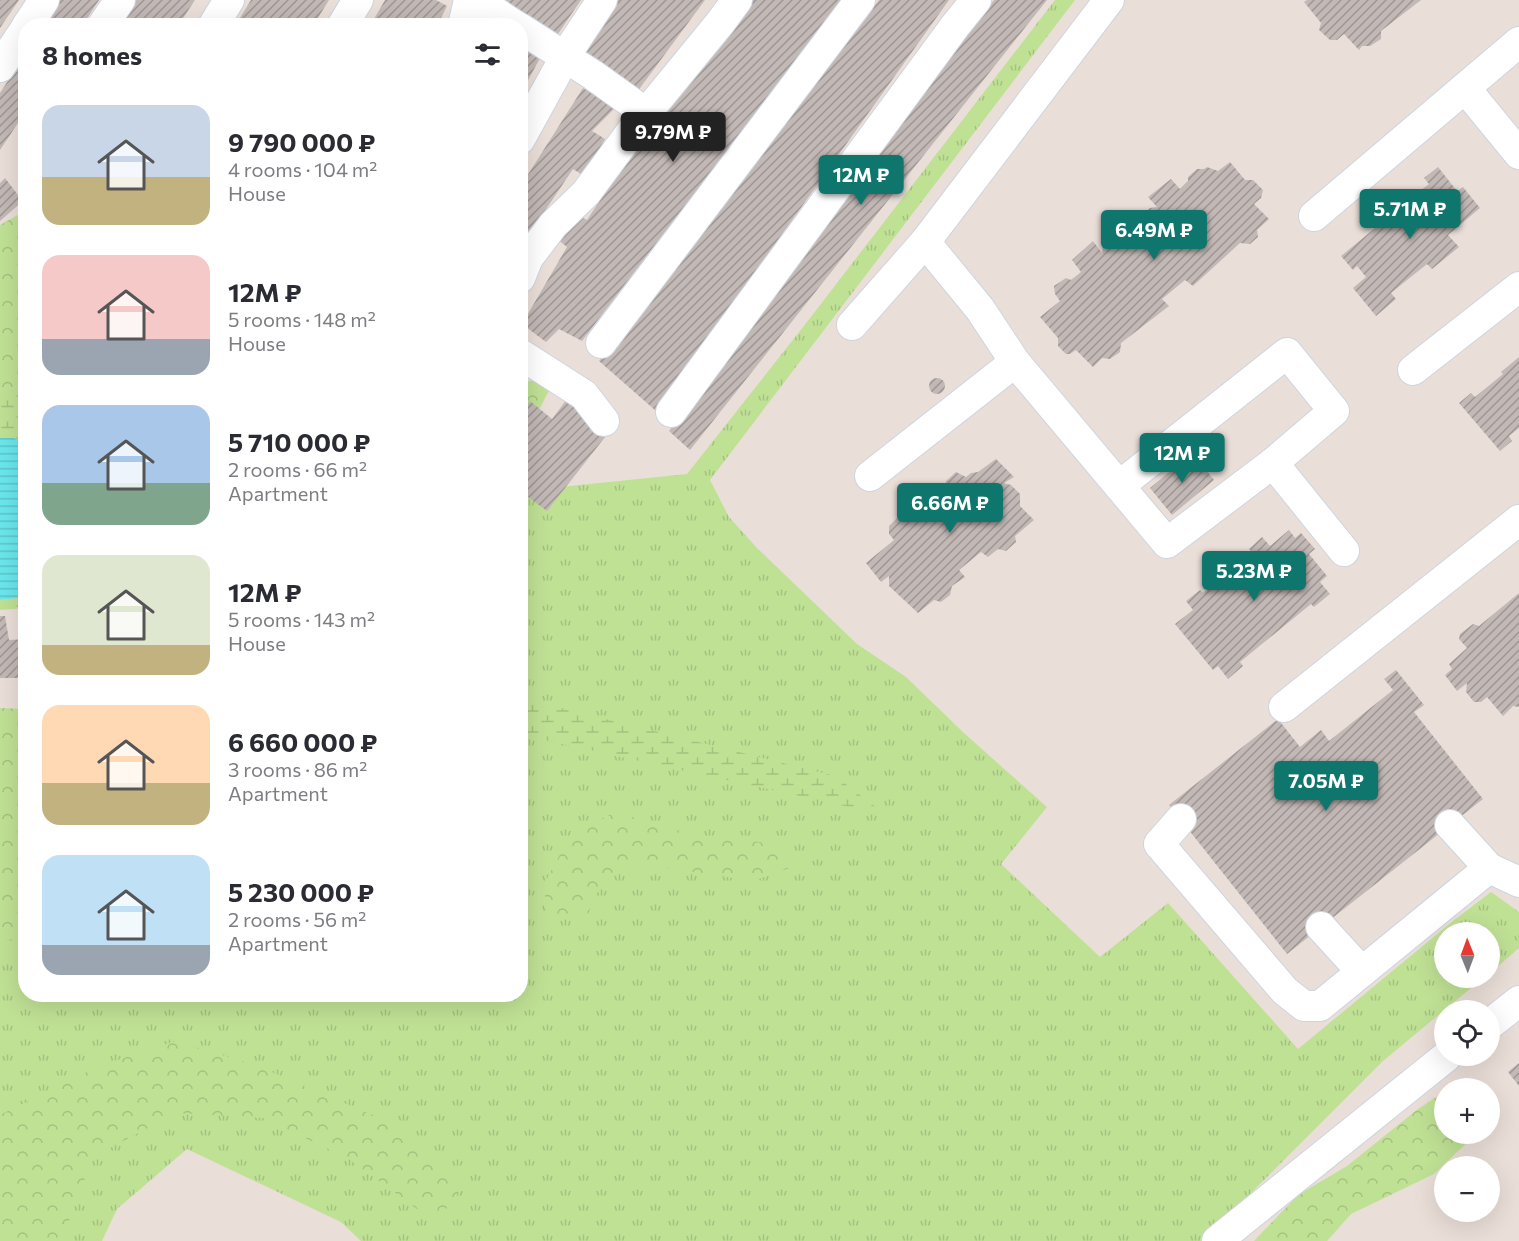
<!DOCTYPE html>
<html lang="en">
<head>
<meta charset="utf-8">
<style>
  body { margin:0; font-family:Commissioner,sans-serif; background:#f2f2f3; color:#2b2b33; height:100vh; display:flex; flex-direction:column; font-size:22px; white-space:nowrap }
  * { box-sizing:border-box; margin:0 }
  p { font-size:20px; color:#7c7c81 }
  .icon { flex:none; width:33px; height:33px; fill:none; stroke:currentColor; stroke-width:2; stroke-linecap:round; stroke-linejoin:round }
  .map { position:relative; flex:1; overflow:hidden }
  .side { position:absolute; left:18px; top:18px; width:510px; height:984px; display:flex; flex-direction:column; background:#fff; border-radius:24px; box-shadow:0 6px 24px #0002 }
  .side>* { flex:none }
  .needle { width:39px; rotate:359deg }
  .tools { position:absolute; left:1434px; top:922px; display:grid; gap:12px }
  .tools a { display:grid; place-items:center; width:66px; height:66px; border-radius:50%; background:#fff; box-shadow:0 6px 24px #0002; font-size:30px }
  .price { position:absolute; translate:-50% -51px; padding:0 14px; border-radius:6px; background:#0f766e; color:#fff; font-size:20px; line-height:39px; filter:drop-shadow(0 2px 3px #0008) }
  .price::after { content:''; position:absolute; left:50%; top:36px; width:18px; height:14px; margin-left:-9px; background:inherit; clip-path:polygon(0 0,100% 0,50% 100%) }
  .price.on { background:#222; color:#fff }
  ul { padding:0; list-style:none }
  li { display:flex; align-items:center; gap:18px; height:150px; padding:0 24px }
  li span { display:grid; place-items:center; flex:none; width:168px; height:120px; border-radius:18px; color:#555 }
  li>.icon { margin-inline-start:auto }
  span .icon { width:72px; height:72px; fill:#fffc; stroke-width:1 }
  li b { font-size:26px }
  h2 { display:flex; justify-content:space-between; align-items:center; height:72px; padding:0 24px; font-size:26px }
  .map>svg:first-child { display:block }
  .grass { fill:url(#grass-tufts) }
  .forest { fill:url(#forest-crowns) }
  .wetland { fill:url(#wetland-marsh) }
  .water { fill:url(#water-rules) }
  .building { fill:url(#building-hatch) }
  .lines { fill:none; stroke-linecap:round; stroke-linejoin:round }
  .minor-casing { stroke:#cdd5e0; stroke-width:32 }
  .minor { stroke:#fff; stroke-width:30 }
</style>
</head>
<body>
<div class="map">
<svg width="1519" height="1241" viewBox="0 0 1519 1241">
  <defs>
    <pattern id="grass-tufts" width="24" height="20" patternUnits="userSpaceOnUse" patternTransform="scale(1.5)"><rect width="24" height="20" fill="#bfe194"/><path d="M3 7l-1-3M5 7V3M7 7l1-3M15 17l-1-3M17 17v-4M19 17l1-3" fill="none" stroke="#a4c180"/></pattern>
    <pattern id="forest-crowns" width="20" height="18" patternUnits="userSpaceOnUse" patternTransform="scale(1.5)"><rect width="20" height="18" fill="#bfe194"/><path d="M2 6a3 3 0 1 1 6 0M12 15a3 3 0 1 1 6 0" fill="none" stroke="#a4c180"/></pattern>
    <pattern id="wetland-marsh" width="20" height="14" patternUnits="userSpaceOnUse" patternTransform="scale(1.5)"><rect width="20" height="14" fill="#bfe194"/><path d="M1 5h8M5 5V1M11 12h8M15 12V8" fill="none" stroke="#a4c180"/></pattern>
    <pattern id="water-rules" width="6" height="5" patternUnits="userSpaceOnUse" patternTransform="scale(1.5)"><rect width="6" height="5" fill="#6ae7ec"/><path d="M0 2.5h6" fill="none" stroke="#5cc6ca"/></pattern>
    <pattern id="building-hatch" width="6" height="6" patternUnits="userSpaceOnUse" patternTransform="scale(1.5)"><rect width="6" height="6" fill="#c2b8b5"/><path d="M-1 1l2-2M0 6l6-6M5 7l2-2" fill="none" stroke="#9e9693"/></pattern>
  </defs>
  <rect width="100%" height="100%" fill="#eaded8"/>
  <path class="grass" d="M1055,0H1075L710,480L729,517L757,548L857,644L906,677L965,734L1047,807L1001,864L1100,957L1168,903L1298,1049L1453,921L1491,892L1519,912V948L1490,973V933H1444V978H1483L1383,1061L1203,1241H361L341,1222L187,1149L117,1209L102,1241H0V826L25,820L26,994H520L521,491L687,474L807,322Z"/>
  <g class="forest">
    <path d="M25,211V384L0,391V225Z"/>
    <path d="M539,379L551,387L533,421L521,436V383Z"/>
    <path d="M0,708L26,709L25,935L2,942L0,940Z"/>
    <path d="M615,812L697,836L760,842L803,863L753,881L647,865L606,874L587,916L547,917L544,884L571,834Z"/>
    <path d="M176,1041L255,1065L375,1116L466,1182L436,1223L349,1159L263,1118L176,1113L93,1157L68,1224L67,1241H0V1115L99,1066Z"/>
    <path d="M1444,1092V1134H1476L1434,1174L1351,1214L1327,1241H1254L1298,1195L1347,1166L1418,1109Z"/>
  </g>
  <g class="wetland">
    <path d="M25,384V443L14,438H0V391Z"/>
    <path d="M25,597V608L0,610V600Z"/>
    <path d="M521,698L835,776L886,815L521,735Z"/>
  </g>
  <path class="water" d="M0,438H14L25,443L26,597L0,600Z"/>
  <g class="building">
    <path d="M0,0H19L0,28Z"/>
    <path d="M59,0H99L82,26H43Z"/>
    <path d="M133,0H195L178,26H117Z"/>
    <path d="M251,0H329L313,26H235Z"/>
    <path d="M385,0H436L447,6L437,26H370Z"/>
    <path d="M502,0H581L558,34Z"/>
    <path d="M614,0H705L637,92L579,48Z"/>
    <path d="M750,0H841L582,341L559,329L546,342L522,324L567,247L557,239L575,213L587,220L625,162Z"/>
    <path d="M879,0H949L656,411L599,361Z"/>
    <path d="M994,0H1047L690,450L669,431Z"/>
    <path d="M1307,0H1421L1381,31V39L1370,46H1362L1359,50L1344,34L1337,40H1330L1319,30L1321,23L1304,2Z"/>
    <path d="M520,47L540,58L520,95Z"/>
    <path d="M26,53V111L0,150V93Z"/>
    <path d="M583,88L615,108L592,131L605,139L584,176L573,169L520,248V187Z"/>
    <path d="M1230,162L1245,180H1253L1263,190L1261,198L1254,204L1269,219L1257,230L1258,237L1250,244L1240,243L1193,286L1185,280L1162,299L1169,306L1121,343L1120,352L1110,359L1102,358L1093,367L1076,350L1070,354H1066L1058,346V338L1040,317L1060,301L1055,294L1054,286L1066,278L1071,280L1081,272L1072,260L1093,241L1102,253L1103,246L1113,239L1118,240L1140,222V216L1150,208L1157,207L1148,197L1171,179L1180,189L1188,181V177L1197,169H1204L1207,167L1218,171Z"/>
    <path d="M1438,167L1457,191L1463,187L1480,208L1448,235L1459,247L1432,269L1427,264L1391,293L1396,299L1376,316L1353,288L1366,277L1357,266L1353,270L1341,256L1380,224L1378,222L1391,212L1397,220L1408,211L1403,205L1429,184L1424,178Z"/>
    <path d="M5,178L18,195L26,184V202L23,201L0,221V183Z"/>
    <path d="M1519,357V428L1509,436L1512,441L1500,451L1459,403L1471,393L1475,397L1503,374L1501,372Z"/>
    <circle cx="937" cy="386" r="8"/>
    <path d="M567,399L609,432L547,511L520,491V413L530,401L552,419Z"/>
    <path d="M1192,453L1214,480L1172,515L1150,488Z"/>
    <path d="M996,459L1014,477L1004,483L1011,485L1020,494V506L1034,520L1015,536L1016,542L1006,551L998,549L988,557L981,552L959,570L965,577L952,586L950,595L941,602L934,600L918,613L889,586V576L881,582L866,563L894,540L889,534V526L897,518H907L914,512L908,505L931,486L939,495L945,489L946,481L956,472L966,477L971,473L978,472Z"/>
    <path d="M1289,530L1295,538L1301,533L1315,549L1309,554L1327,576L1320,582L1330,594L1314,607L1311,604L1240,662L1243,666L1228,679L1218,666L1213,670L1175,624L1193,610L1186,601L1200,590L1203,593L1252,552L1249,549L1262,537L1270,546Z"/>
    <path d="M1519,593V707L1513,706L1503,716L1487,697L1481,702H1474L1466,692L1467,683L1457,691L1445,675L1452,669L1449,664L1467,648L1459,639L1460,634L1473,624L1479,626Z"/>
    <path d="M0,616H5L9,640L26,639V678H0Z"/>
    <path d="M1396,670L1424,705L1414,712L1483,799L1287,954L1169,805L1278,719L1300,747L1321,730L1329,741L1393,690L1384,679Z"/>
    <path d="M1519,1063V1086L1508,1072Z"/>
  </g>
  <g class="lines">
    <g class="minor-casing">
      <g id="minor">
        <path d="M477,0L516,26"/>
        <path d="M1109,0L925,242L980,309L1015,362L1167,543L1273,463L1344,551"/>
        <path d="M27,26L44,0"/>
        <path d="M102,26L120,0"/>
        <path d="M213,26L229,0"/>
        <path d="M342,26L358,0"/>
        <path d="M463,26L469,0"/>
        <path d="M520,28L593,75L646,113"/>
        <path d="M0,67L26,28"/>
        <path d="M1465,88L1519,154"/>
        <path d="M520,139L569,50L602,0"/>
        <path d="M1314,216L1519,42"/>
        <path d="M520,278L528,258L553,225L586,193L634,128L720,23L737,0"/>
        <path d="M852,325L925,242"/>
        <path d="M601,343L860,0"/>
        <path d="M520,354L584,395L604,421"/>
        <path d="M1413,370L1519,287"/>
        <path d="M671,412L955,26L976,0"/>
        <path d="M870,476L1015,362"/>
        <path d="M1119,486L1287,353L1334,411L1273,463"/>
        <path d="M1284,707L1519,520"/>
        <path d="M1181,819L1159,844L1285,991L1304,1006H1320L1489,868L1519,882"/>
        <path d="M1450,825L1489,868"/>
        <path d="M1321,927L1361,971"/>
        <path d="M1490,1024L1519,1001"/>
        <path d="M1217,1241L1447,1056"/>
      </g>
    </g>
    <use href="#minor" class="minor"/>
  </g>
</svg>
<div class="tools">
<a><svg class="needle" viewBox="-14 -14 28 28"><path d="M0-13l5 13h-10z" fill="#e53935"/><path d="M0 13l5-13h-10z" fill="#7c7c81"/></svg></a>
<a><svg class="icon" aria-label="locate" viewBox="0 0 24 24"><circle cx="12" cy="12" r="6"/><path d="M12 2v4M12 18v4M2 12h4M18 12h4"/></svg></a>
<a>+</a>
<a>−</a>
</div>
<b class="price on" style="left:673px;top:163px">9.79M ₽</b>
<b class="price" style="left:861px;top:206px">12M ₽</b>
<b class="price" style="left:1410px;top:240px">5.71M ₽</b>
<b class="price" style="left:1154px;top:261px">6.49M ₽</b>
<b class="price" style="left:1182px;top:484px">12M ₽</b>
<b class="price" style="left:950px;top:534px">6.66M ₽</b>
<b class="price" style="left:1254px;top:602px">5.23M ₽</b>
<b class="price" style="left:1326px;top:812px">7.05M ₽</b>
<section class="side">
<h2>8 homes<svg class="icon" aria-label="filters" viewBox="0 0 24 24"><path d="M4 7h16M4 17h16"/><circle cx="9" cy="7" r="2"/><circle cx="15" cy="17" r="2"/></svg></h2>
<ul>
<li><span style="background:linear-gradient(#c9d6e8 60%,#c2b280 0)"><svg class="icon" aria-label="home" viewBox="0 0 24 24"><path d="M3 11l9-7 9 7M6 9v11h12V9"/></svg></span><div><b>9 790 000 ₽</b><p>4 rooms · 104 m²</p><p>House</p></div></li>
<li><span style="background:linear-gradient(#f6c9c9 70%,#9aa5b1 0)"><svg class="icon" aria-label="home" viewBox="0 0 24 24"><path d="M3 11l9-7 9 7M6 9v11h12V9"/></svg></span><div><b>12M ₽</b><p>5 rooms · 148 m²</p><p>House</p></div></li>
<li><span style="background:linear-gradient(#a9c7e8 65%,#7fa58c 0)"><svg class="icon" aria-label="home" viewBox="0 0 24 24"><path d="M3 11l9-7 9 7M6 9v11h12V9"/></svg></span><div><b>5 710 000 ₽</b><p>2 rooms · 66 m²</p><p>Apartment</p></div></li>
<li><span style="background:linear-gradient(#dfe7d0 75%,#c2b280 0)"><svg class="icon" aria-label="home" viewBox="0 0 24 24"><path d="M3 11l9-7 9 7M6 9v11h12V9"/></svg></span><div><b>12M ₽</b><p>5 rooms · 143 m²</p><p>House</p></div></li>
<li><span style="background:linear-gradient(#ffd9b3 65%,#c2b280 0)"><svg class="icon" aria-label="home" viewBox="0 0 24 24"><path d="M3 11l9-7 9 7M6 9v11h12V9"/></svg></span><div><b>6 660 000 ₽</b><p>3 rooms · 86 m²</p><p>Apartment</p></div></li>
<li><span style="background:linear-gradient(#bfe0f5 75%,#9aa5b1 0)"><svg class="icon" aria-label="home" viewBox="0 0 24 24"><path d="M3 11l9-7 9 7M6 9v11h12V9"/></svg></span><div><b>5 230 000 ₽</b><p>2 rooms · 56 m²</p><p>Apartment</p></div></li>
</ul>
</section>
</div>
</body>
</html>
